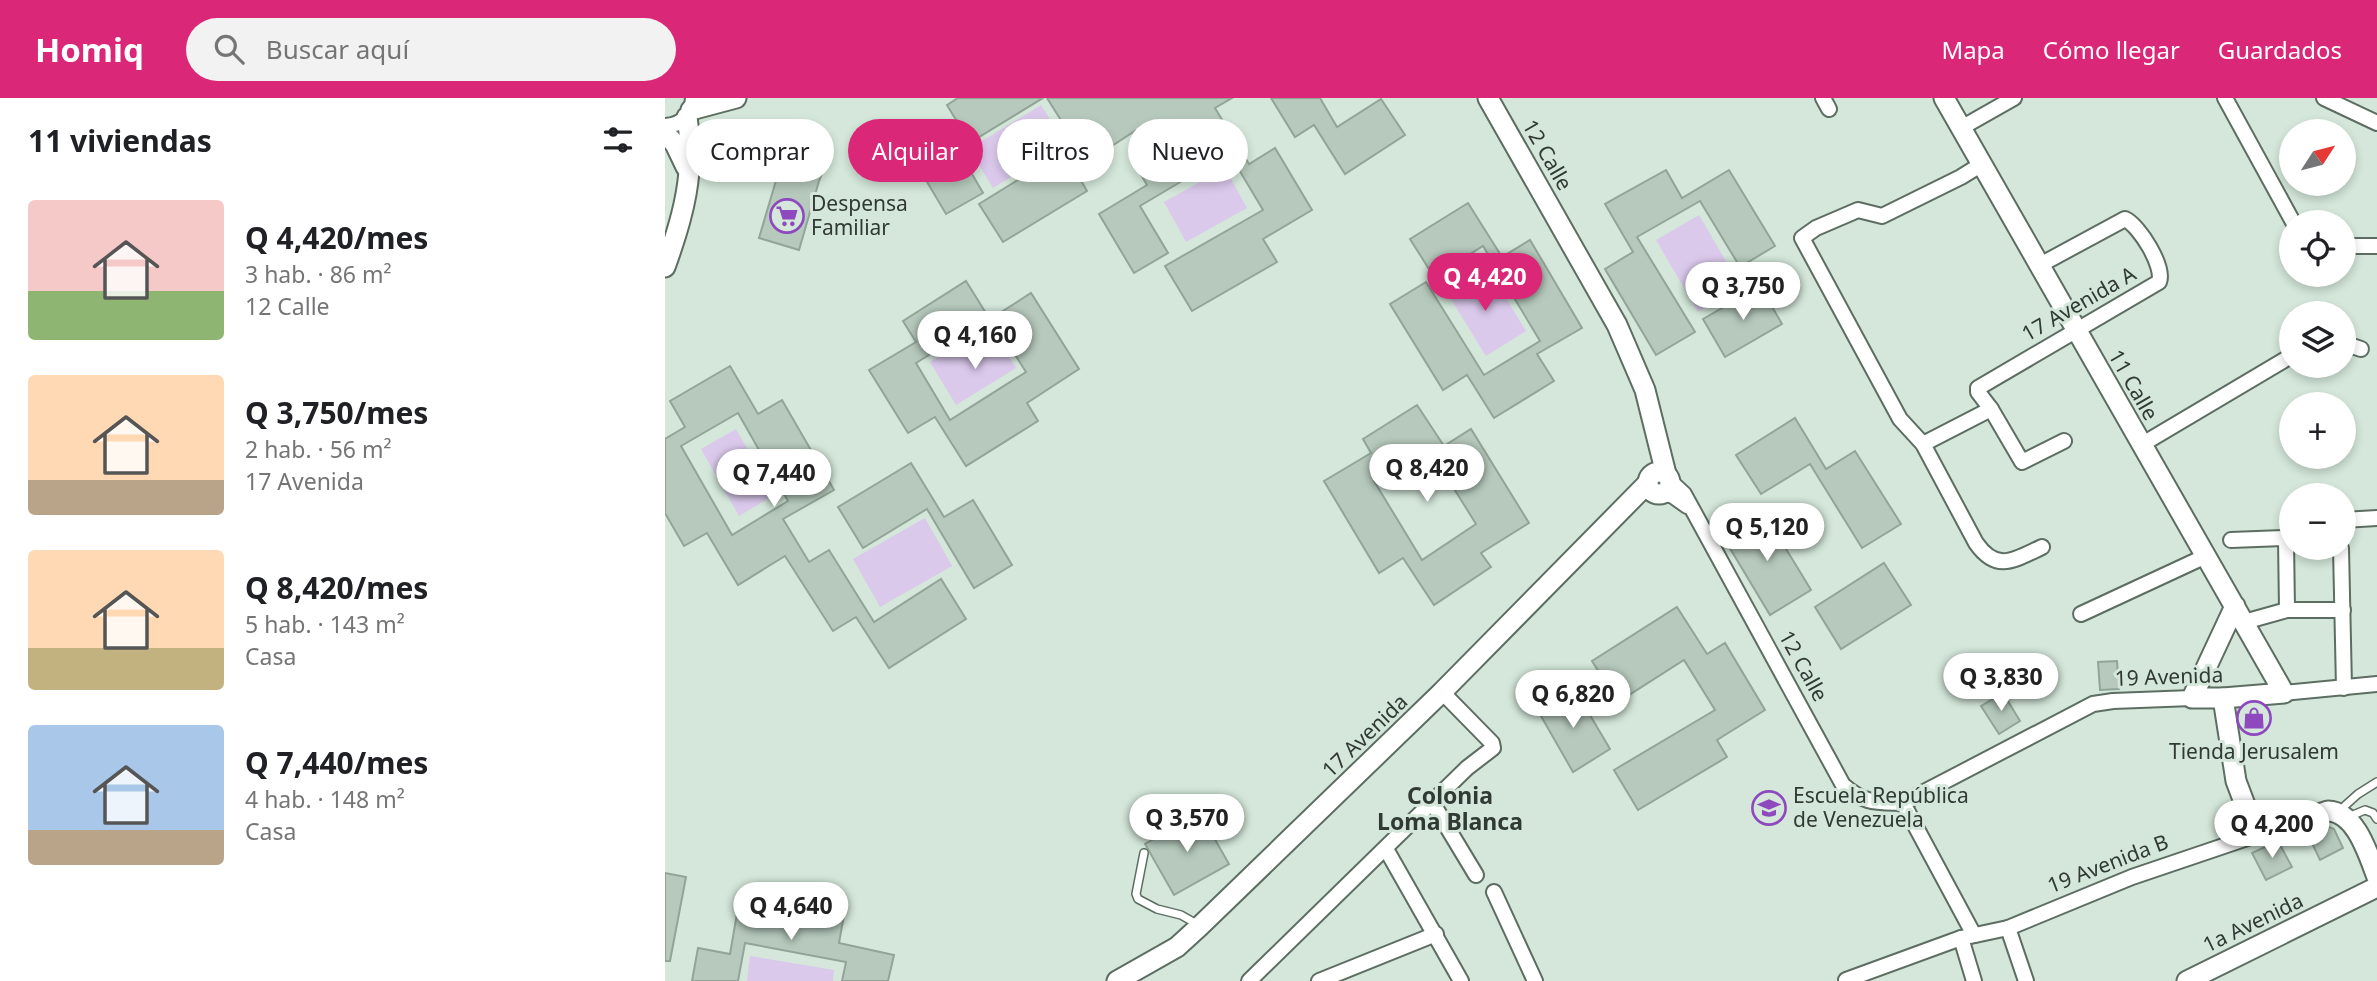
<!DOCTYPE html>
<html lang="es">
<head>
<meta charset="utf-8">
<style>
  body { margin:0; font-family:"Noto Sans",sans-serif; background:#f2f2f2; color:#202124; height:100vh; display:flex; flex-direction:column; font-size:26px; white-space:nowrap }
  * { box-sizing:border-box; margin:0 }
  p { font-size:23px; color:#757577 }
  .icon { flex:none; width:38px; height:38px; fill:none; stroke:currentColor; stroke-width:2; stroke-linecap:round; stroke-linejoin:round }
  .map { position:relative; flex:1; overflow:hidden }
  .details { display:flex; flex-direction:column; background:#fff; width:665px }
  .details>* { flex:none }
  .banner { position:absolute; left:21px; top:21px; width:665px; height:63px; display:flex; gap:14px }
  .needle { width:46px; rotate:54deg }
  .tools { position:absolute; left:1614px; top:21px; display:grid; gap:14px }
  .tools a { display:grid; place-items:center; width:77px; height:77px; border-radius:50%; background:#fff; box-shadow:0 4px 10px #0003; font-size:35px }
  .price { position:absolute; translate:-50% -60px; padding:0 16px; border-radius:24px; background:#fff; color:#222; font-size:23px; line-height:46px; filter:drop-shadow(0 2px 4px #0008) }
  .price::after { content:''; position:absolute; left:50%; top:42px; width:21px; height:16px; margin-left:-10px; background:inherit; clip-path:polygon(0 0,100% 0,50% 100%) }
  .price.current { background:#db2777; color:#fff }
  ul { padding:0; list-style:none }
  li { display:flex; align-items:center; gap:21px; height:175px; padding:0 28px }
  li span { display:grid; place-items:center; flex:none; width:196px; height:140px; border-radius:7px; color:#555 }
  li>.icon { margin-inline-start:auto }
  span .icon { width:84px; height:84px; fill:#fffc; stroke-width:1 }
  li b { font-size:30px }
  h2 { display:flex; justify-content:space-between; align-items:center; height:84px; padding:0 28px; font-size:30px }
  .tag { padding:0 24px; border-radius:32px; background:#fff; box-shadow:0 4px 10px #0003; font-size:24px; line-height:63px }
  .tag.current { background:#db2777; color:#fff }
  header { display:flex; align-items:center; gap:42px; box-sizing:border-box; height:98px; padding:0 35px; background:#db2777; color:#fff }
  header strong { font-size:33px }
  nav { display:flex; gap:38px; margin-inline-start:auto; font-size:24px }
  .search { width:490px; height:63px; background:#f2f2f2; display:flex; align-items:center; gap:18px; box-sizing:border-box; padding:0 24px; border-radius:38px; color:#757577; font-size:26px }
  main { display:flex; flex:1; min-height:0 }
  .map>svg:first-child { display:block }
  .green { fill:#dbc9ec }
  .building { fill:#b6c9bc; stroke:#92a498; stroke-width:2; fill-rule:evenodd }
  .lines { fill:none; stroke-linecap:round; stroke-linejoin:round }
  .lane-casing { stroke:#5c6d61; stroke-width:10 }
  .street-casing { stroke:#5c6d61; stroke-width:18 }
  .secondary-casing { stroke:#5c6d61; stroke-width:23 }
  .lane { stroke:#fff; stroke-width:7 }
  .street { stroke:#fff; stroke-width:14 }
  .secondary { stroke:#fff; stroke-width:19 }
  .labels { text-anchor:middle; stroke-width:6; stroke-linejoin:round; paint-order:stroke }
  .street-label { font-size:21px; fill:#313934; stroke:#d4e7da }
  .poi-label { font-size:21px; fill:#313934; stroke:#d4e7da; text-anchor:start }
  .neighbourhood-label { font-size:23px; font-weight:bold; fill:#313934; stroke:#d4e7da }
</style>
</head>
<body>
<header>
<strong>Homiq</strong>
<div class="search"><svg class="icon" aria-label="search" viewBox="0 0 24 24"><circle cx="10" cy="10" r="6"/><path d="M15 15l6 6"/></svg>Buscar aquí</div>
<nav><a>Mapa</a><a>Cómo llegar</a><a>Guardados</a></nav>
</header>
<main>
<section class="details">
<h2>11 viviendas<svg class="icon" aria-label="filters" viewBox="0 0 24 24"><path d="M4 7h16M4 17h16"/><circle cx="9" cy="7" r="2"/><circle cx="15" cy="17" r="2"/></svg></h2>
<ul>
<li><span style="background:linear-gradient(#f6c9c9 65%,#8fb573 0)"><svg class="icon" aria-label="home" viewBox="0 0 24 24"><path d="M3 11l9-7 9 7M6 9v11h12V9"/></svg></span><div><b>Q 4,420/mes</b><p>3 hab. · 86 m²</p><p>12 Calle</p></div></li>
<li><span style="background:linear-gradient(#ffd9b3 75%,#b9a48a 0)"><svg class="icon" aria-label="home" viewBox="0 0 24 24"><path d="M3 11l9-7 9 7M6 9v11h12V9"/></svg></span><div><b>Q 3,750/mes</b><p>2 hab. · 56 m²</p><p>17 Avenida</p></div></li>
<li><span style="background:linear-gradient(#ffd9b3 70%,#c2b280 0)"><svg class="icon" aria-label="home" viewBox="0 0 24 24"><path d="M3 11l9-7 9 7M6 9v11h12V9"/></svg></span><div><b>Q 8,420/mes</b><p>5 hab. · 143 m²</p><p>Casa</p></div></li>
<li><span style="background:linear-gradient(#a9c7e8 75%,#b9a48a 0)"><svg class="icon" aria-label="home" viewBox="0 0 24 24"><path d="M3 11l9-7 9 7M6 9v11h12V9"/></svg></span><div><b>Q 7,440/mes</b><p>4 hab. · 148 m²</p><p>Casa</p></div></li>
</ul>
</section>
<div class="map">
<svg width="1712" height="883" viewBox="0 0 1712 883">
  <rect width="100%" height="100%" fill="#d4e7da"/>
  <g class="green">
    <path d="M376,7L400,45L328,90L304,51Z"/>
    <path d="M560,70L582,110L521,144L499,104Z"/>
    <path d="M1034,117L1076,189L1033,214L991,142Z"/>
    <path d="M816,160L861,233L821,258L776,185Z"/>
    <path d="M325,227L351,270L291,307L265,264Z"/>
    <path d="M71,331L109,397L74,418L36,351Z"/>
    <path d="M260,420L287,468L215,509L188,461Z"/>
    <path d="M85,858L169,872L168,883H82Z"/>
  </g>
  <g class="building">
    <path d="M293,0H378L293,52L318,95L281,116L245,55L294,27L282,7Z"/>
    <path d="M382,0H567L550,10L584,66L610,50L647,112L598,141L612,164L527,213L500,168L598,112L564,55L475,108L503,155L469,175L434,116L482,87L468,63L483,54L470,33L410,72L422,93L338,144L314,106L411,46Z"/>
    <path d="M606,0H655L672,29L716,1L740,37L680,76L649,27L630,39Z"/>
    <path d="M97,32L165,56L154,83L134,152L94,140L115,69L87,60Z"/>
    <path d="M1001,72L1017,100L1064,72L1110,148L1075,169L1035,103L972,139L1030,234L991,257L940,171L968,154L940,106Z"/>
    <path d="M803,105L837,159L865,142L917,230L872,256L889,283L829,320L802,277L778,292L725,206L761,184L819,277L875,243L818,148L769,179L745,141Z"/>
    <path d="M301,183L324,220L251,265L285,322L361,274L327,220L366,195L414,271L362,305L373,323L301,368L270,319L243,335L204,272L251,244L238,223Z"/>
    <path d="M1095,188L1117,226L1060,259L1038,221Z"/>
    <path d="M65,268L93,316L117,302L169,392L118,421L144,464L164,452L209,524L276,481L301,521L224,570L191,519L168,533L120,458L73,487L42,435L19,448L0,415V341L20,329L5,303ZM73,315L123,403L67,437L16,348Z"/>
    <path d="M752,307L779,348L806,331L864,425L816,455L826,469L769,507L738,460L714,475L659,383L706,355L698,341ZM763,349L811,426L757,462L709,383Z"/>
    <path d="M1130,320L1161,371L1190,353L1236,426L1197,450L1145,366L1096,396L1071,357Z"/>
    <path d="M246,365L279,419L308,402L347,467L309,490L262,411L198,450L173,409Z"/>
    <path d="M1098,413L1146,492L1105,517L1057,437Z"/>
    <path d="M1219,465L1246,507L1176,551L1150,509Z"/>
    <path d="M1012,509L1042,556L1060,545L1100,612L1052,642L1062,659L973,712L949,672L1050,612L1019,562L953,604L927,563Z"/>
    <path d="M1452,563L1454,591L1435,592L1433,564Z"/>
    <path d="M909,590L945,651L908,674L872,611Z"/>
    <path d="M1338,595L1355,623L1334,636L1316,608Z"/>
    <path d="M1600,613V626L1579,627V614Z"/>
    <path d="M1607,708L1610,718L1603,720L1595,711Z"/>
    <path d="M535,715L564,766L509,797L480,746Z"/>
    <path d="M1661,728L1669,731L1678,750L1655,762L1643,737Z"/>
    <path d="M1613,743L1627,769L1601,782L1587,755Z"/>
    <path d="M0,775L21,779L5,863H0Z"/>
    <path d="M75,798L179,817L174,845L229,857L223,883H177L181,864L80,845L73,883H27L33,850L65,856Z"/>
  </g>
  <g class="lines">
    <g class="lane-casing">
      <g id="lane">
        <path d="M1674,713L1693,696L1712,684"/>
        <path d="M1683,719L1700,712L1708,715L1712,721"/>
        <path d="M479,755L471,796L473,801L492,811L516,817L532,826"/>
      </g>
    </g>
    <g class="street-casing">
      <g id="street">
        <path d="M1158,0L1164,11"/>
        <path d="M1560,0L1628,124"/>
        <path d="M1659,0L1712,25"/>
        <path d="M0,28C17,27 27,17 28,0"/>
        <path d="M1296,30L1349,0"/>
        <path d="M1317,66L1296,79L1217,118L1193,112L1151,130L1137,140L1235,321L1258,346L1311,445C1332,475 1349,462 1377,449"/>
        <path d="M1678,148H1712"/>
        <path d="M1373,168L1460,121C1474,127 1500,169 1494,184L1313,290V294L1326,311L1357,364L1399,343"/>
        <path d="M1678,245L1696,251"/>
        <path d="M1258,346L1326,311"/>
        <path d="M1476,347L1626,258"/>
        <path d="M1005,383L1019,396L1178,687C1200,706 1210,704 1238,705"/>
        <path d="M999,395L1008,398L1022,408"/>
        <path d="M1678,422L1712,420"/>
        <path d="M1566,442L1618,440L1621,442L1622,512L1579,524"/>
        <path d="M1676,450L1679,590"/>
        <path d="M1622,512H1678"/>
        <path d="M1416,516L1541,458"/>
        <path d="M1619,595L1712,586"/>
        <path d="M767,704L811,777"/>
        <path d="M1238,705L1428,606L1448,603L1527,600"/>
        <path d="M1238,705L1309,837"/>
        <path d="M721,751L796,883"/>
        <path d="M829,794L870,883"/>
        <path d="M1343,830L1361,883"/>
        <path d="M1296,840L1309,883"/>
        <path d="M1181,882L1296,840L1343,830L1467,779L1600,734"/>
        <path d="M584,883L802,670L828,650L827,645L777,594"/>
        <path d="M654,883L771,836"/>
      </g>
    </g>
    <g class="secondary-casing">
      <g id="secondary">
        <path d="M823,0L952,227L980,292L1001,376"/>
        <path d="M1279,0L1619,595L1558,600H1527L1570,508"/>
        <path d="M26,12L71,0"/>
        <path d="M0,35L10,46L21,69"/>
        <path d="M0,169C18,120 31,72 22,19"/>
        <circle cx="994" cy="385" r="11"/>
        <path d="M1558,600L1571,683L1585,720L1600,734L1663,713C1691,714 1703,756 1712,779"/>
        <path d="M452,883L512,849L535,828L777,594L982,386"/>
        <path d="M1522,883L1712,789"/>
      </g>
    </g>
    <use href="#lane" class="lane"/>
    <use href="#street" class="street"/>
    <use href="#secondary" class="secondary"/>
  </g>
  <defs>
    <g id="supermarket-ring" transform="scale(1.75)"><circle r="9.5" fill="#d4e7da" stroke="#8d49bd" stroke-width="1.5"/><path d="M-6-5.5h2.5l.6 2H6L4.5 2H-2.5L-4.4-4H-6ZM-1.5 3.2a1.3 1.3 0 1 0 .1 0ZM3 3.2a1.3 1.3 0 1 0 .1 0Z" fill="#8d49bd"/></g>
    <g id="shop-ring" transform="scale(1.75)"><circle r="9.5" fill="#d4e7da" stroke="#8d49bd" stroke-width="1.5"/><path d="M-5-2.5h2.3a2.7 3.5 0 0 1 5.4 0H5L5.5 6h-11ZM-1.5-2.5h3a1.5 2.3 0 0 0-3 0Z" fill="#8d49bd"/></g>
    <g id="school-ring" transform="scale(1.75)"><circle r="9.5" fill="#d4e7da" stroke="#8d49bd" stroke-width="1.5"/><path d="M0-5L7-2L0 1L-7-2ZM-4 1L0 2.5L4 1V4Q0 6-4 4Z" fill="#8d49bd"/></g>
  </defs>
  <g fill-rule="evenodd">
    <use href="#supermarket-ring" x="122" y="118"/>
    <use href="#shop-ring" x="1589" y="620"/>
    <use href="#school-ring" x="1104" y="710"/>
  </g>
  <g class="labels">
    <g class="street-label">
      <text transform="translate(882 57) rotate(60)" y="7">12 Calle</text>
      <text transform="translate(1414 206) rotate(-30)" y="7">17 Avenida A</text>
      <text transform="translate(1468 287) rotate(60)" y="7">11 Calle</text>
      <text transform="translate(1138 568) rotate(61)" y="7">12 Calle</text>
      <text transform="translate(1504 579) rotate(-2)" y="7">19 Avenida</text>
      <text transform="translate(700 638) rotate(-44)" y="7">17 Avenida</text>
      <text transform="translate(1443 766) rotate(-21)" y="7">19 Avenida B</text>
      <text transform="translate(1588 825) rotate(-26)" y="7">1a Avenida</text>
    </g>
    <g class="poi-label">
      <text x="146" y="113">Despensa<tspan x="146" dy="24">Familiar</tspan></text>
      <text x="1589" y="661" text-anchor="middle">Tienda Jerusalem</text>
      <text x="1128" y="705">Escuela República<tspan x="1128" dy="24">de Venezuela</tspan></text>
    </g>
    <g class="neighbourhood-label">
      <text x="785" y="706">Colonia<tspan x="785" dy="26">Loma Blanca</tspan></text>
    </g>
  </g>
</svg>
<div class="tools">
<a><svg class="needle" viewBox="-14 -14 28 28"><path d="M0-13l5 13h-10z" fill="#e53935"/><path d="M0 13l5-13h-10z" fill="#757577"/></svg></a>
<a><svg class="icon" aria-label="locate" viewBox="0 0 24 24"><circle cx="12" cy="12" r="6"/><path d="M12 2v4M12 18v4M2 12h4M18 12h4"/></svg></a>
<a><svg class="icon" aria-label="layers" viewBox="0 0 24 24"><path d="M12 4l9 5-9 5-9-5zM3 14l9 5 9-5"/></svg></a>
<a>+</a>
<a>−</a>
</div>
<b class="price current" style="left:820px;top:215px">Q 4,420</b>
<b class="price" style="left:1078px;top:224px">Q 3,750</b>
<b class="price" style="left:310px;top:273px">Q 4,160</b>
<b class="price" style="left:762px;top:406px">Q 8,420</b>
<b class="price" style="left:109px;top:411px">Q 7,440</b>
<b class="price" style="left:1102px;top:465px">Q 5,120</b>
<b class="price" style="left:1336px;top:615px">Q 3,830</b>
<b class="price" style="left:908px;top:632px">Q 6,820</b>
<b class="price" style="left:522px;top:756px">Q 3,570</b>
<b class="price" style="left:1607px;top:762px">Q 4,200</b>
<b class="price" style="left:126px;top:844px">Q 4,640</b>
<div class="banner">
<a class="tag">Comprar</a>
<a class="tag current">Alquilar</a>
<a class="tag">Filtros</a>
<a class="tag">Nuevo</a>
</div>
</div>
</main>
</body>
</html>
